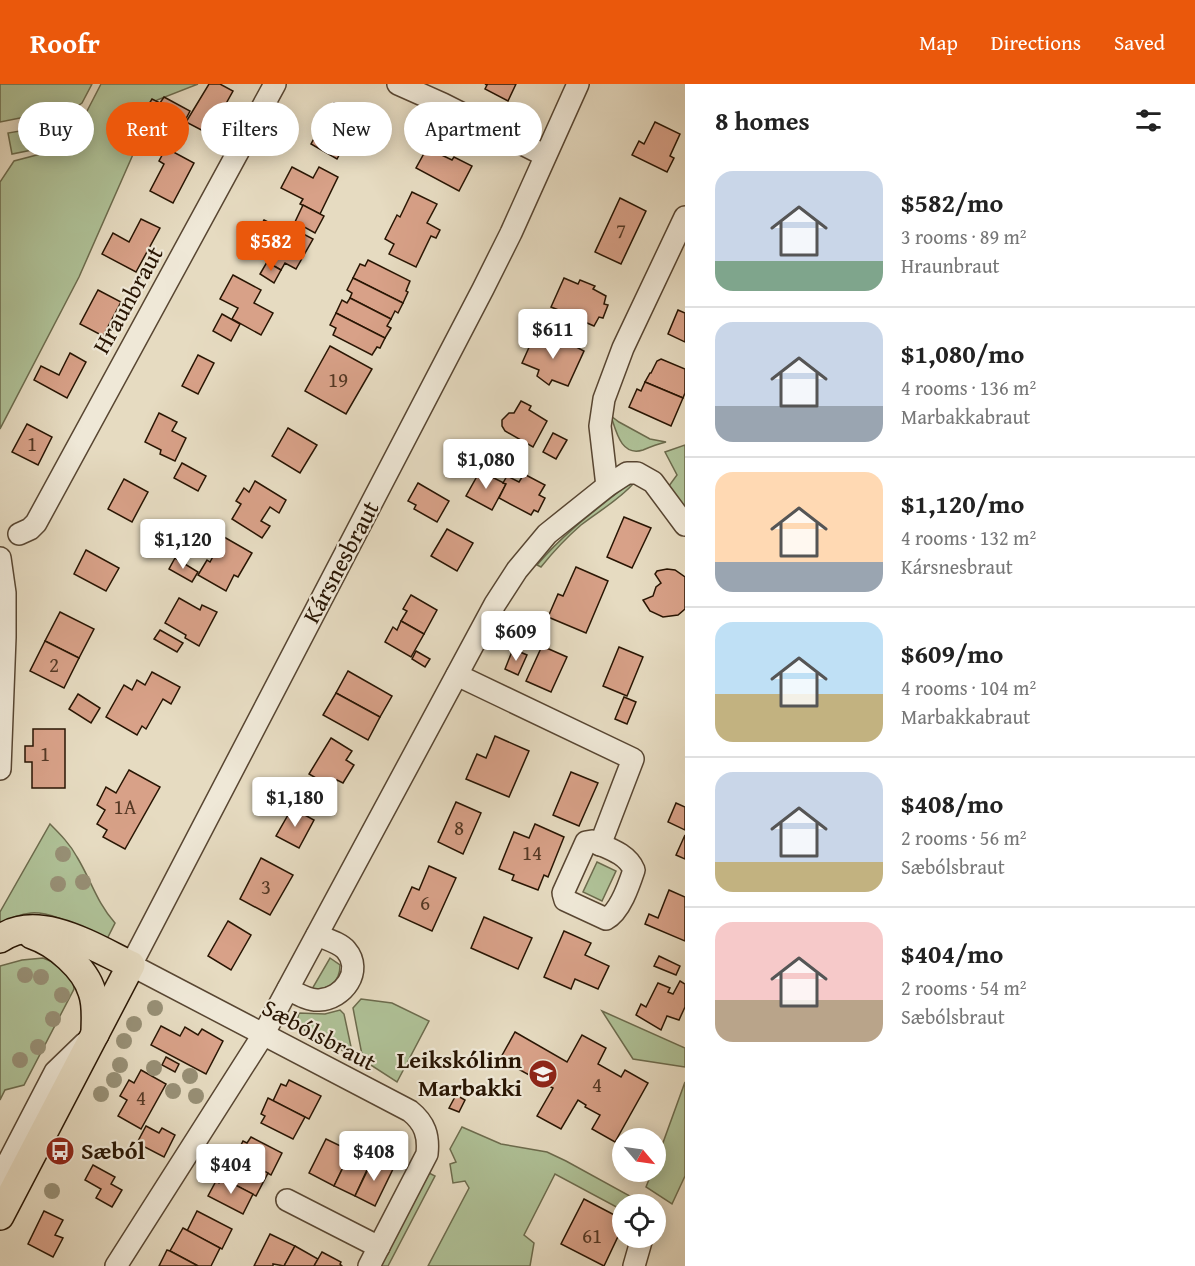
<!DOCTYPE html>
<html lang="en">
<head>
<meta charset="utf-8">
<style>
  body { margin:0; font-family:"Gentium Book Plus",serif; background:#f2f2f2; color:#222; height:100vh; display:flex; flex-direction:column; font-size:22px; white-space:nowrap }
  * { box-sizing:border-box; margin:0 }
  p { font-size:20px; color:#767676 }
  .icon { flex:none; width:33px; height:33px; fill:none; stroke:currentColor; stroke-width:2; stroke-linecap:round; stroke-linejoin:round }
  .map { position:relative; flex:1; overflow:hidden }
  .details { display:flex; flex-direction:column; background:#fff; width:510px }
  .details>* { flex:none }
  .top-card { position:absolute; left:18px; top:18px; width:570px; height:54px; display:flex; gap:12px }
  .needle { width:39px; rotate:119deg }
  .controls { position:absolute; left:612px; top:1044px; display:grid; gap:12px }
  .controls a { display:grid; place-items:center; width:54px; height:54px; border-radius:50%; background:#fff; box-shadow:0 3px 15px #0003; font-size:30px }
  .price { position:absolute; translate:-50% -51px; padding:0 14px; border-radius:6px; background:#fff; color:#222; font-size:20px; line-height:39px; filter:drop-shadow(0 2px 3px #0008) }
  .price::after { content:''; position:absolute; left:50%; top:36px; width:18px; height:14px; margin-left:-9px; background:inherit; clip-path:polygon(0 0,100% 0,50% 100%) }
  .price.on { background:#ea580c; color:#fff }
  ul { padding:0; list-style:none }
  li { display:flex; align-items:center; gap:18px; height:150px; padding:0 30px }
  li+li { border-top:2px solid #e0e0e0 }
  li span { display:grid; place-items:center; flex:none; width:168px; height:120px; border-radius:18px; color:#555 }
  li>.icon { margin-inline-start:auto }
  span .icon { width:72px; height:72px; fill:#fffc; stroke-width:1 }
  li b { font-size:26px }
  h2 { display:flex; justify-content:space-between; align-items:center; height:72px; padding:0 30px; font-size:26px }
  .pill { padding:0 21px; border-radius:27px; background:#fff; box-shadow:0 3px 15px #0003; font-size:21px; line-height:54px }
  .pill.on { background:#ea580c; color:#fff }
  header { display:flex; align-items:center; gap:36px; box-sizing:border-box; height:84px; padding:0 30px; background:#ea580c; color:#fff }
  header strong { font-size:28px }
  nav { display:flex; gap:33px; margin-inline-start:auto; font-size:21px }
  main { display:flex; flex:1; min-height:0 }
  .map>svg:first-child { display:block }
  .green { fill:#afc197; stroke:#6c6b4d; stroke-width:1.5 }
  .building { fill:#d8a188; stroke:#281503; stroke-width:1.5 }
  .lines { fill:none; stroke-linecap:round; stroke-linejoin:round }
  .minor-casing { stroke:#584632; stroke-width:24 }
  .major-casing { stroke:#281503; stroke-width:30 }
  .minor { stroke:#efe8d7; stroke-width:21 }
  .major { stroke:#e6dbc1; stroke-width:27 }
  .tree { fill:#978f75 }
  .labels { text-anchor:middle; stroke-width:4.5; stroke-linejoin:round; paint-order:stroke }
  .number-label { font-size:21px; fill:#543824 }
  .street-label { font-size:24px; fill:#281503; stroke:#efe8d7 }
  .poi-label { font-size:24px; font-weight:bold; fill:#281503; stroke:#efe8d7; text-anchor:end }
</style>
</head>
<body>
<header>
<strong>Roofr</strong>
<nav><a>Map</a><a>Directions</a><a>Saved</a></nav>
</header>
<main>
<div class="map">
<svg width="685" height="1182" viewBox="0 0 685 1182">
  <rect width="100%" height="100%" fill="#e6dbc1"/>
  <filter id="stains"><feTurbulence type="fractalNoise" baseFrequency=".00333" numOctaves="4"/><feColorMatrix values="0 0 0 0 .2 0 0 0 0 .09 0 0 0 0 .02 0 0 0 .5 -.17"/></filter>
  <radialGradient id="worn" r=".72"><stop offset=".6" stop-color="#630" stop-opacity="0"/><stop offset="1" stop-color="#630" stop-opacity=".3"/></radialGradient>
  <g class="green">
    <path d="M0,0H92L82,19L63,32L20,34L0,38Z"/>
    <path d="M101,0H198L157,16L79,193L0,345V98L14,77L56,66L53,43L85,31Z"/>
    <path d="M48,42L52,62L12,70L8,49Z"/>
    <path d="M611,332L619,338L650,355L666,358C658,360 650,363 643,366C621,373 616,347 611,332Z"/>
    <path d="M685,361V431L666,406L677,391L665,368Z"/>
    <path d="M634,399C619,416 599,427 581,441C566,454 553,468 541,483L537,481C563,450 594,427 626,402Z"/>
    <path d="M50,740C60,750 70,760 77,773C91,796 97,819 115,839L107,855C87,847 52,827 31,829C19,830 10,835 0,840V828Z"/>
    <path d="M597,778L616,787L602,817L583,808Z"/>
    <path d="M43,874L60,881L72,891L74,905L24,1001L5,1006L0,1016V882L22,876Z"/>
    <path d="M330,874L340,881C340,899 328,906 312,905Z"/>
    <path d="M361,915L392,919L429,937L397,998L363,976L353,924Z"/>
    <path d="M340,926L344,930L353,972L304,946L297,937L299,929L325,930Z"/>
    <path d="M602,927L685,964V983L633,975Z"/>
    <path d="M685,998V1092L672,1120L646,1103L652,1088H656V1078Z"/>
    <path d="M462,1043L501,1060L547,1068L566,1077L639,1117L638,1120H622V1126L555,1090L524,1151L534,1159L530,1182H428L469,1104L465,1097L453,1099L450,1080L456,1078L450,1065Z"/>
    <path d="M429,1089L435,1092L388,1182H381Z"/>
  </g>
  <g class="building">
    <path d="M209,0H220L233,7L209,50L186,38Z"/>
    <path d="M485,0H516L508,17L485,5L487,1Z"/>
    <path d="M164,13L190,27L179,48L144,28L152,15L160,19Z"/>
    <path d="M334,19L360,33L337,75L311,60Z"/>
    <path d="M655,38L680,50L670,72L674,74L667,88L632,71L639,57L644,60Z"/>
    <path d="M166,64L194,79L173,119L150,107L164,80L159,77Z"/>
    <path d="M427,64L452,76L454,73L472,82L459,107L416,84Z"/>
    <path d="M292,83L313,94L319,83L338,93L320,130L300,120L303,115L281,104Z"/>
    <path d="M412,108L437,120L427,139L440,146L436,154L431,152L416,183L389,170L394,160L385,155L397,131L400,133Z"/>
    <path d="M620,114L646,127L621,180L595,168Z"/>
    <path d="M303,121L324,132L315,149L295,138Z"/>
    <path d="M141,135L160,144L136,188L102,170L113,149L129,158Z"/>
    <path d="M264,136L276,142L274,145L289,153L294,145L313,155L296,185L285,179L281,186L267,178L273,167L265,163L261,169L249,162Z"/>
    <path d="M368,176L410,197L406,207L408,208L403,219L353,194L360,180L365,182Z"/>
    <path d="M267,178L281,186L274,199L260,190Z"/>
    <path d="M233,191L261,206L254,219L273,229L261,251L232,235L238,224L220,215Z"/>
    <path d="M353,194L403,219L398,229L395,227L391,235L350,214L352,209L347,206Z"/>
    <path d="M564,194L578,200L580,196L595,202L593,205L606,212L604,220L608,221L603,234L599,233L594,242L587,239L584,242L578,243L575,237L576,233L551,223Z"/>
    <path d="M98,206L121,218L103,252L80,240Z"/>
    <path d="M350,214L391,235L387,242L391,244L385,254L336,229L342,216L347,219Z"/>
    <path d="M678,226L685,229V258L668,250Z"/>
    <path d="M336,229L385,254L380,264L377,263L372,271L333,251L336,244L330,241Z"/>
    <path d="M222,230L240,240L231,257L213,247Z"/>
    <path d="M535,250L563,262L565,257L584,267L568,302L552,296L549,301L537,292L539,286L522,279Z"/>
    <path d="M330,262L372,285L346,330L305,307Z"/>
    <path d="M70,269L86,278L67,314L34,296L41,282L59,291Z"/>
    <path d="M198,271L214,279L198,310L182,302Z"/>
    <path d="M661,275L685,285V309L683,314L645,298L650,289H651L657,277Z"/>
    <path d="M645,298L683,314L671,342L629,323L637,305L641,307Z"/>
    <path d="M521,317L531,322L529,326L547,337L533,363L505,347L502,342V336L509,329H514Z"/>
    <path d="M159,329L177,338L172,347L186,354L175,377L160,370L161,366L145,358Z"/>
    <path d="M27,340L52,353L38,381L12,368Z"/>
    <path d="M288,344L317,361L300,389L272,372Z"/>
    <path d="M553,349L567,356L556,375L543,368Z"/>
    <path d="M182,379L206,392L198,407L174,394Z"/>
    <path d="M480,387L506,400L492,426L466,412Z"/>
    <path d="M524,390L545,401L539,411L545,414L538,428L534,426L531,431L499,414L506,400L503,399L507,392L519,398Z"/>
    <path d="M124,395L148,408L132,438L108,425Z"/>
    <path d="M255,397L286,416L279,429L270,423L261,437L270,442L262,454L232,435L241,420L236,417L244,404L249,408Z"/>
    <path d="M418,399L449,417L437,438L414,425L416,421L408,417Z"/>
    <path d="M624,433L651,444L632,484L607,473Z"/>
    <path d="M447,445L473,459L457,487L431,472Z"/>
    <path d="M224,453L252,469L238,493L234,491L226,507L198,491L207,476L210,478Z"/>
    <path d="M86,466L119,484L106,507L74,490Z"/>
    <path d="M175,474L198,488L192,498L169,485Z"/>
    <path d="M576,483L608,497L586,549L548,533L558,510L563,512Z"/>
    <path d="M667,485L675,486L685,493V525L678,531L663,533L650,527L643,516L653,512L656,503L661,499L655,490L657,487Z"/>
    <path d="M411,511L437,526L424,550L401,537L407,527L403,525Z"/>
    <path d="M179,514L200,526L202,521L217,528L199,562L185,554L186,551L165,539Z"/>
    <path d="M60,528L94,545L79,574L45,557Z"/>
    <path d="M401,537L424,550L411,573L385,558L393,543L397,546Z"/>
    <path d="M160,546L183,559L177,568L154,555Z"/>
    <path d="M45,557L79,574L64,604L30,587Z"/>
    <path d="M542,562L567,573L551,608L526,597Z"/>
    <path d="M619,563L643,573L627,612L603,602Z"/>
    <path d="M513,565L527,571L518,591L505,585Z"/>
    <path d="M416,567L430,575L425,583L412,575Z"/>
    <path d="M348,587L392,612L380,633L336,609Z"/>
    <path d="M152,588L180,603L171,620L163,615L146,645L142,642L137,651L106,633L124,601L132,606L137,596L145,601Z"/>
    <path d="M336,609L380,633L368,656L323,631Z"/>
    <path d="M78,610L100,624L91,639L69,625Z"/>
    <path d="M624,613L636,618L627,640L615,635Z"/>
    <path d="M33,645H65V704H32V678H25V662H33Z"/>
    <path d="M495,652L529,667L509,713L466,695L477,670L486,674Z"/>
    <path d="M331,654L352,667L346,676L354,681L343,699L337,696L333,704L309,690Z"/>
    <path d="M129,686L160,703L125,765L103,753L107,746L97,740L105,726L97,721L106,703L116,709Z"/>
    <path d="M571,688L598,699L579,742L553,731Z"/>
    <path d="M456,718L481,729L463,770L438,758Z"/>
    <path d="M676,719L685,723V746L668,738Z"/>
    <path d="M292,724L314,736L299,764L276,752Z"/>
    <path d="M535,740L564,753L548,793L544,791L538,806L512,796L514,791L499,785L514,748L529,754Z"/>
    <path d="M685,751V775L676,771Z"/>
    <path d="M261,774L293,791L270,831L240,815Z"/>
    <path d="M429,782L456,794L432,847L399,832L412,803L419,806Z"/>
    <path d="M669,806L685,813V857L645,840L649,830L658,834Z"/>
    <path d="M484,833L532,854L518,885L471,864Z"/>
    <path d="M228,837L251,851L231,886L208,872Z"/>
    <path d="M564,847L591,859L585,871L609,882L598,905L575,895L571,905L544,893Z"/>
    <path d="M659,872L680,882L676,891L654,882Z"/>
    <path d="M680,897L685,900V923L679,936L667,932L661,946L636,931L641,920L646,923L658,899L670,904L668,908L673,910Z"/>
    <path d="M161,942L180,952L185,943L198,951L202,945L223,957L206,990L151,961Z"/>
    <path d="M515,948L567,978L582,951L606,964L598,980L621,993L625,986L648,999L615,1058L592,1045L600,1031L585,1023L586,1021L578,1016L561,1045L537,1032L553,1004L500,975Z"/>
    <path d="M166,973L179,980L175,988L162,981Z"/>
    <path d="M141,986L166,1000L141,1045L118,1032L127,1016L120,1012L129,996L134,999Z"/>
    <path d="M289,996L321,1012L309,1035L273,1017L281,1000L286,1002Z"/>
    <path d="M456,1011L465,1016L459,1028L449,1024Z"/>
    <path d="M268,1014L305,1033L293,1055L261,1039L265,1032L261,1030Z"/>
    <path d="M146,1042L159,1049L162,1044L175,1051L164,1073L137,1059Z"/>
    <path d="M251,1053L282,1069L271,1091L234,1071L238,1062L240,1063L243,1057L247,1059Z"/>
    <path d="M326,1055L351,1067L334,1102L309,1089Z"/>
    <path d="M351,1067L371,1077L355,1112L334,1102Z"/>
    <path d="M236,1073L268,1089L256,1112L220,1093L230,1076L234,1078Z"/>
    <path d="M373,1075L393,1085L375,1122L355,1112Z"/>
    <path d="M93,1081L115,1093L111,1100L122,1106L112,1123L96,1114L101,1105L85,1096Z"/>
    <path d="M222,1094L253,1110L243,1130L208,1112L216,1097L219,1099Z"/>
    <path d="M584,1115L622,1135V1144L604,1182L561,1160Z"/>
    <path d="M44,1127L63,1136L55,1151L63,1154L53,1173L28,1160Z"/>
    <path d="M197,1127L232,1145L222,1165L187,1147Z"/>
    <path d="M183,1144L220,1164L211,1182H198L170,1167Z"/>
    <path d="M270,1150L295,1162L284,1182L273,1180V1182H254Z"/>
    <path d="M295,1162L318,1175L314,1182H284Z"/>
    <path d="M167,1166L170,1167L198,1182H159Z"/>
    <path d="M322,1168L341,1178L340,1180L342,1182H314Z"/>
  </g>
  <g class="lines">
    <g class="minor-casing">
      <g id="minor">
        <path d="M398,0L443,20L544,71"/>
        <path d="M607,402L600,342L604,315L623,264L685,133"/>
        <path d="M19,450L30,445L36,439L275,0"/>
        <path d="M0,474L5,509V553L0,685"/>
        <path d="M457,591L633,675L600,761"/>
        <path d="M592,757C607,764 627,769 634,786C629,801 620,828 606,835L565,816L563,809L586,758Z"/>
        <path d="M288,905C296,909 309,917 319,916C343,915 364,887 346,866C340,859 326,855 317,851"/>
        <path d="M0,1094L55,988L85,959"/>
        <path d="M287,1116L379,1163"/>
        <path d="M116,1182L263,951L495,520L517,486L547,450L607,402L627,389H637L653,398L685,441"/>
        <path d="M369,1182L427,1070C429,1052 425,1039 410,1027L131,881L483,205L511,149L578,0"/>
        <path d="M634,1182L642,1154"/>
      </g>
    </g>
    <g class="major-casing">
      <g id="major">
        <path d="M32,851C56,859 85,884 92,908C97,921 95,935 95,950"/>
        <path d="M0,855C38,827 95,864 131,881L0,1132"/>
      </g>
    </g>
    <use href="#minor" class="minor"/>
    <use href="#major" class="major"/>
  </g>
  <g class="tree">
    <circle cx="63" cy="770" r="8"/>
    <circle cx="83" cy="798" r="8"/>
    <circle cx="58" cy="800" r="8"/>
    <circle cx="25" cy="891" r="8"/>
    <circle cx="41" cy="893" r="8"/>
    <circle cx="62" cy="911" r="8"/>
    <circle cx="155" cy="924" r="8"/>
    <circle cx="53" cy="935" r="8"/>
    <circle cx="134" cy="940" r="8"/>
    <circle cx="124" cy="957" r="8"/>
    <circle cx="38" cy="963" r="8"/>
    <circle cx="20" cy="976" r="8"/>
    <circle cx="120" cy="981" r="8"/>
    <circle cx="154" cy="984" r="8"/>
    <circle cx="190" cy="992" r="8"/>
    <circle cx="114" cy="996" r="8"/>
    <circle cx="173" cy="1007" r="8"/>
    <circle cx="101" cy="1010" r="8"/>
    <circle cx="196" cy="1012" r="8"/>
    <circle cx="52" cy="1107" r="8"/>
  </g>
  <defs>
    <g id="school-disc" transform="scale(1.5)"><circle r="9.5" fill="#8f2418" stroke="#efe8d7"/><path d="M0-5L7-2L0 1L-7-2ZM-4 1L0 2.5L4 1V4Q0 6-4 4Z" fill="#fff"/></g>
    <g id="bus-disc" transform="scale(1.5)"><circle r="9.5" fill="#8f2418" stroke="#efe8d7"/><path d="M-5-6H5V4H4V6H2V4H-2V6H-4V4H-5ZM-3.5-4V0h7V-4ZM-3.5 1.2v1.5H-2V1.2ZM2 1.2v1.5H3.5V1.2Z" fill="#fff"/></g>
  </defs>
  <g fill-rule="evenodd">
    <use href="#school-disc" x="543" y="990"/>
    <use href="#bus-disc" x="60" y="1067"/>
  </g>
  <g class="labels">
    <g class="number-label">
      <text x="621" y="154">7</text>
      <text x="338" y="303">19</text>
      <text x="32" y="367">1</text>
      <text x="54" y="588">2</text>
      <text x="45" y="677">1</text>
      <text x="125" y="730">1A</text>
      <text x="459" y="751">8</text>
      <text x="532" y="776">14</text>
      <text x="266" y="810">3</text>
      <text x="425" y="826">6</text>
      <text x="597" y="1008">4</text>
      <text x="141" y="1021">4</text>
      <text x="592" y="1159">61</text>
    </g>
    <g class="street-label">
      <text transform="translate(128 216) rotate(-61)" y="8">Hraunbraut</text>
      <text transform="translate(341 478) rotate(-62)" y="8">Kársnesbraut</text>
      <text transform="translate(319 951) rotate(28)" y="8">Sæbólsbraut</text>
    </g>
    <g class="poi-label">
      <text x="522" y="984">Leikskólinn<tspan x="522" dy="28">Marbakki</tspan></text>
      <text x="81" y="1075" text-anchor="start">Sæból</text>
    </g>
  </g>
  <rect width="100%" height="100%" filter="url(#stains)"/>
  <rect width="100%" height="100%" fill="url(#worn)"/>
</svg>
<div class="controls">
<a><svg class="needle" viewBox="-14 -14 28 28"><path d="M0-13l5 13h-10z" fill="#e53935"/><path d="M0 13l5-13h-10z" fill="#767676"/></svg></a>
<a><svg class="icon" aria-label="locate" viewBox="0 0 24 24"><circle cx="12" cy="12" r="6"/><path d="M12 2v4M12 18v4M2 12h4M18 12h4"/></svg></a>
</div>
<b class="price on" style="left:271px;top:188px">$582</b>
<b class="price" style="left:553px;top:276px">$611</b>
<b class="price" style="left:486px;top:406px">$1,080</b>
<b class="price" style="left:183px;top:486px">$1,120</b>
<b class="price" style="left:516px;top:578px">$609</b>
<b class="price" style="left:295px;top:744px">$1,180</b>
<b class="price" style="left:374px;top:1098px">$408</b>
<b class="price" style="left:231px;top:1111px">$404</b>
<div class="top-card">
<a class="pill">Buy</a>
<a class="pill on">Rent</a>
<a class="pill">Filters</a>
<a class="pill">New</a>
<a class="pill">Apartment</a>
</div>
</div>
<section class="details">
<h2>8 homes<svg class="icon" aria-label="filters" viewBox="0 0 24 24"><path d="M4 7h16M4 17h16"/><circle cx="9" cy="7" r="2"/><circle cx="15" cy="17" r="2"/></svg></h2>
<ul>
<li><span style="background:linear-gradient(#c9d6e8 75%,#7fa58c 0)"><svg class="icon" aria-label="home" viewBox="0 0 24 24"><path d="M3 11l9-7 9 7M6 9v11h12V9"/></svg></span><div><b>$582/mo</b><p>3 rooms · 89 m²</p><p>Hraunbraut</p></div></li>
<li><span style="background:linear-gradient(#c9d6e8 70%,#9aa5b1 0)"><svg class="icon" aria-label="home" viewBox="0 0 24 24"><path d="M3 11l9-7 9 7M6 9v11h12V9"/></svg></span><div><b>$1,080/mo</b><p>4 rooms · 136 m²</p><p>Marbakkabraut</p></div></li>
<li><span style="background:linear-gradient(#ffd9b3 75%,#9aa5b1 0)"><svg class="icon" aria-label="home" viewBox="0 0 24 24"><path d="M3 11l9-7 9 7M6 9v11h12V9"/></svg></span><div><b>$1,120/mo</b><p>4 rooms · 132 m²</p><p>Kársnesbraut</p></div></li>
<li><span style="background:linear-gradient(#bfe0f5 60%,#c2b280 0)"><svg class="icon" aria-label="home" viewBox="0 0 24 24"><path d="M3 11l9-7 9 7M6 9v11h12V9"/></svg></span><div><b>$609/mo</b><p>4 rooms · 104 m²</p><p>Marbakkabraut</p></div></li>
<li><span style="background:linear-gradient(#c9d6e8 75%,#c2b280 0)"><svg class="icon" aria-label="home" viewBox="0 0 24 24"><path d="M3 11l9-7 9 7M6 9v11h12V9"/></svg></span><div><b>$408/mo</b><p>2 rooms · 56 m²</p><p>Sæbólsbraut</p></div></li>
<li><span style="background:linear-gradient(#f6c9c9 65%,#b9a48a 0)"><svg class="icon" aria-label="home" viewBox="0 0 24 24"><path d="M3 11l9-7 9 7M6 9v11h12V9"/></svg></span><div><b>$404/mo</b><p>2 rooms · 54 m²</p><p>Sæbólsbraut</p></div></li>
</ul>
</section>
</main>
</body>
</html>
